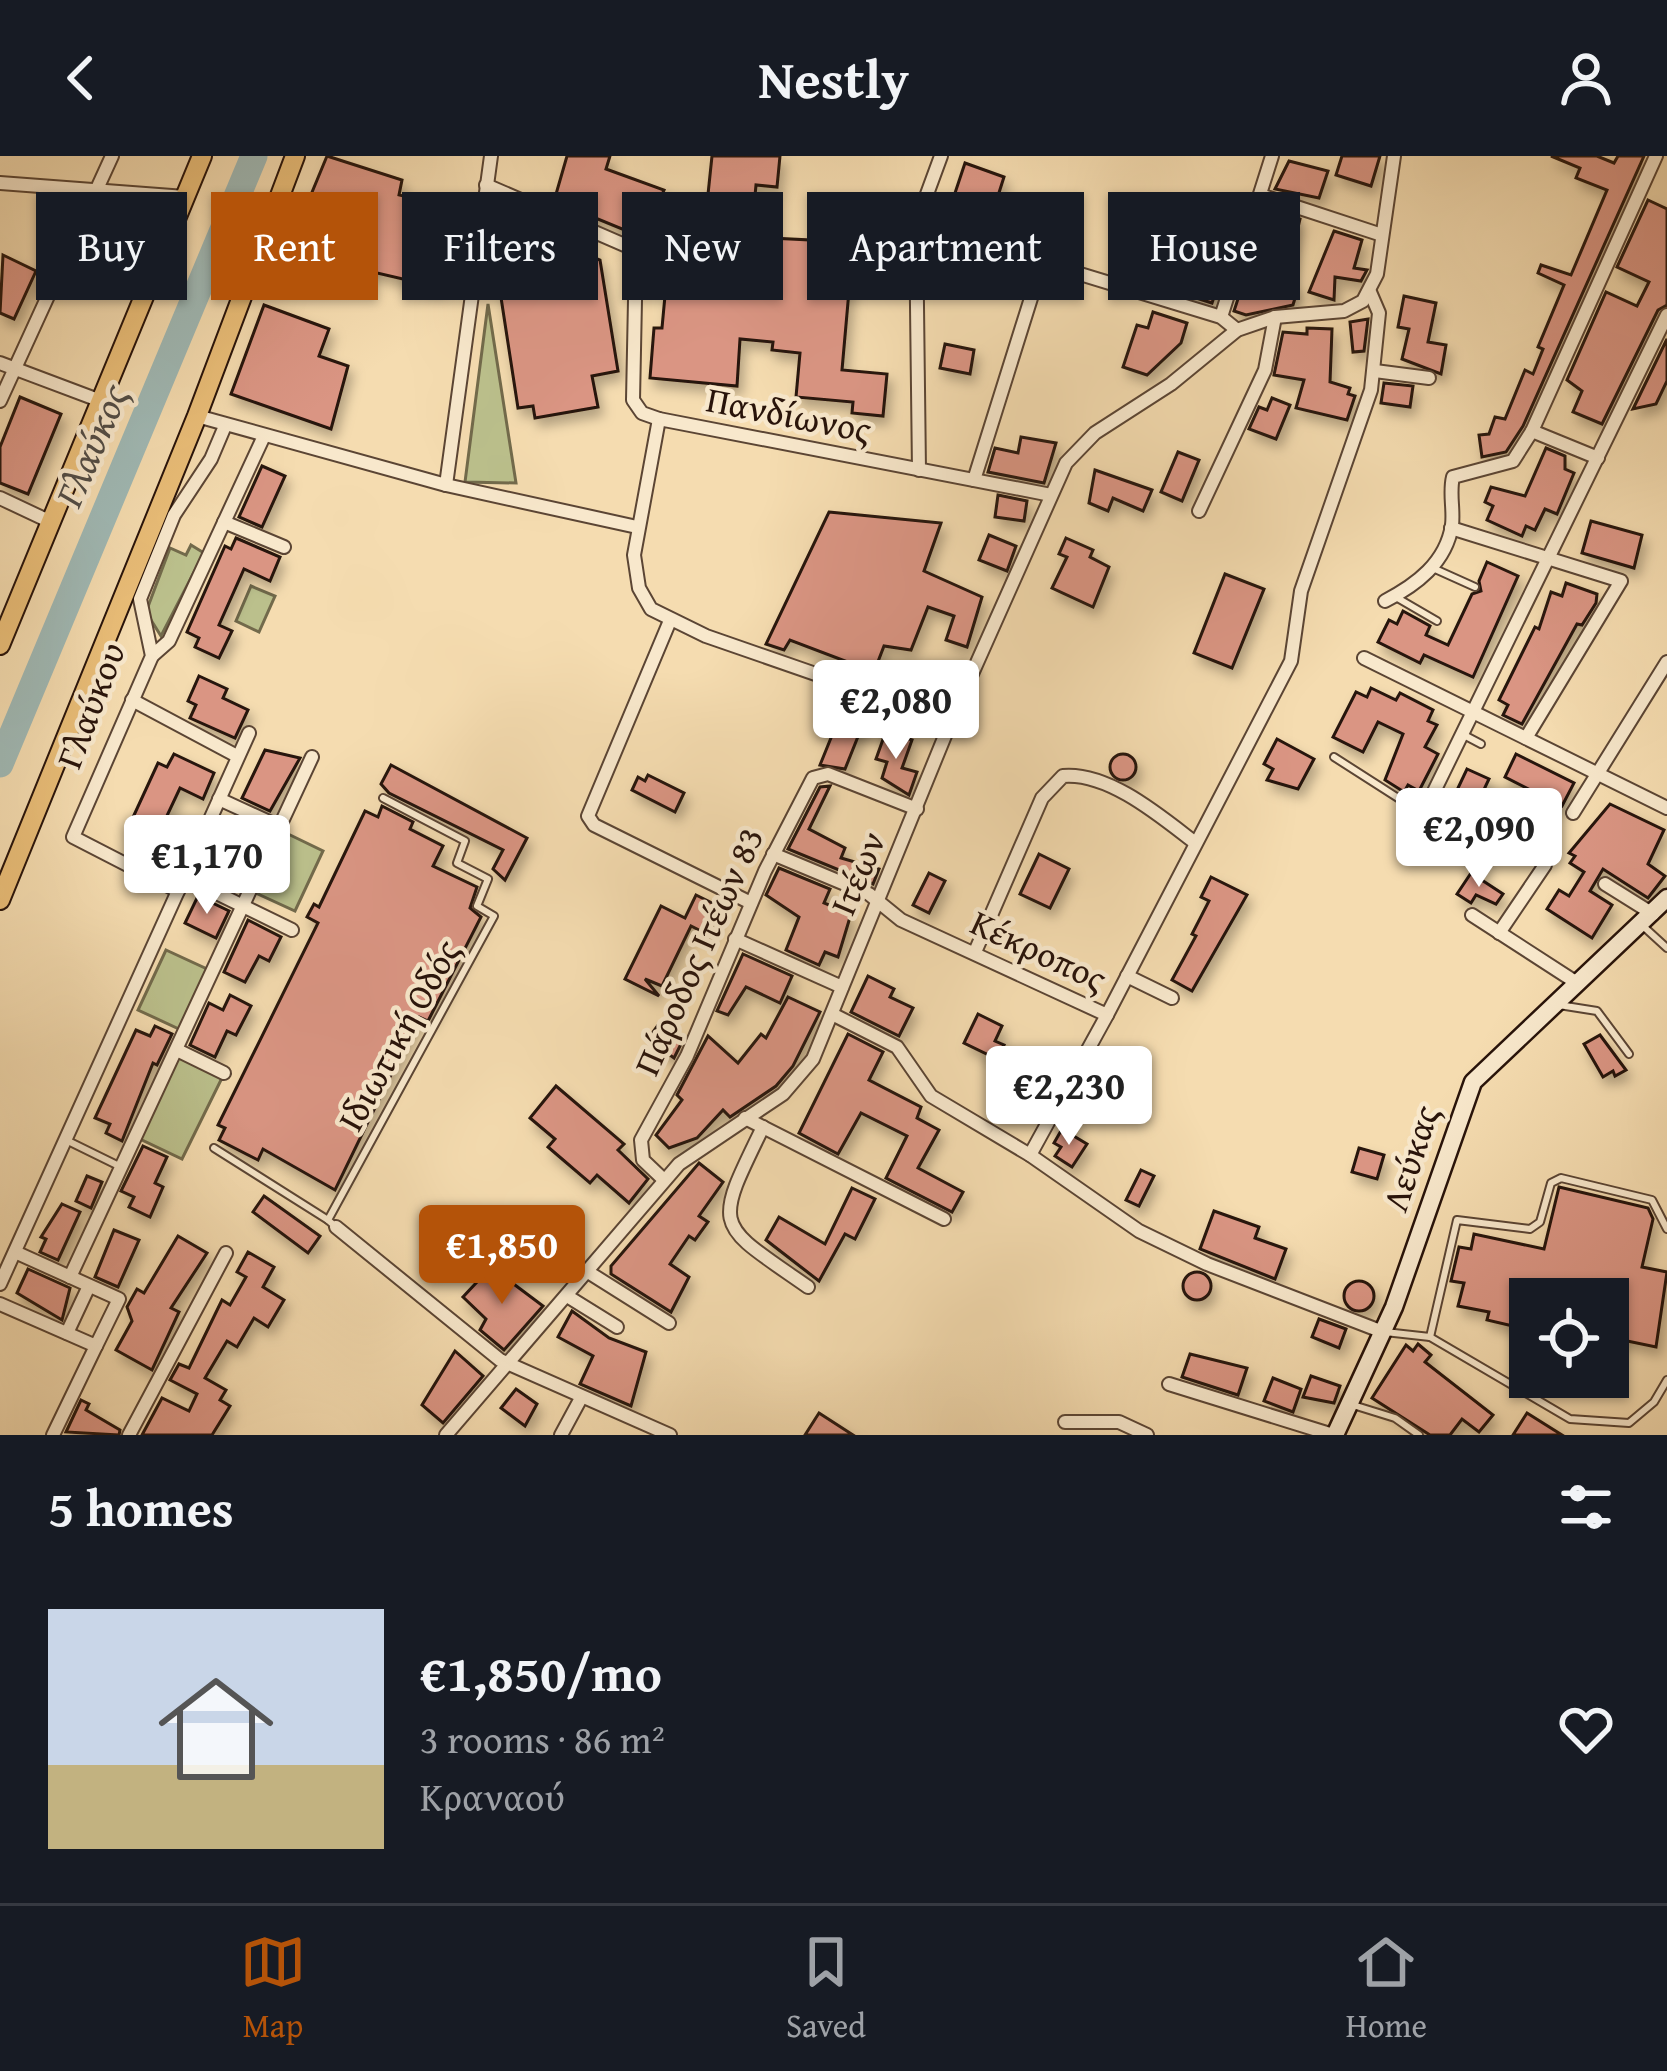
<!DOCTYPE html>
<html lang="en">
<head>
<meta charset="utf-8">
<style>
  body { margin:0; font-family:"Gentium Book Plus",serif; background:#20242c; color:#f1f3f6; height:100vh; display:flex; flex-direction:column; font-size:45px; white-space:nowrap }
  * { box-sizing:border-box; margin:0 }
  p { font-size:39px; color:#9ea1a6 }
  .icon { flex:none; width:66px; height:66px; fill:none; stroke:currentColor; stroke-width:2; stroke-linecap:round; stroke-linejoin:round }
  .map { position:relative; height:1279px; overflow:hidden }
  .panel { display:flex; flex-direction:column; background:#171b24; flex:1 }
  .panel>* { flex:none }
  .hud { position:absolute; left:36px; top:36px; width:1596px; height:108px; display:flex; gap:24px }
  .fabs { position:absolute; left:1509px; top:1122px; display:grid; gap:24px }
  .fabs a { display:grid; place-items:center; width:120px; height:120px; border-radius:0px; background:#171b24; box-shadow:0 3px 9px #0004; font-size:60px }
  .price { position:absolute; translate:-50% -102px; padding:0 27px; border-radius:12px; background:#fff; color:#222; font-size:39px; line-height:78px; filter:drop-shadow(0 3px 6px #0008) }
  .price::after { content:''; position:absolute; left:50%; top:72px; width:36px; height:27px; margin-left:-18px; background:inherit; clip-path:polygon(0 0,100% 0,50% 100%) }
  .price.active { background:#b45309; color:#fff }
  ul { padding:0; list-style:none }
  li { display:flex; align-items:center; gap:36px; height:300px; padding:0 48px }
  li span { display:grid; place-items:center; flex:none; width:336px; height:240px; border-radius:0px; color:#555 }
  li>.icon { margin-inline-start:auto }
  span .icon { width:144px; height:144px; fill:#fffc; stroke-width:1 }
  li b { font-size:51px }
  h2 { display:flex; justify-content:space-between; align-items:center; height:144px; padding:0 48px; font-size:51px }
  .chip { padding:0 42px; border-radius:0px; background:#171b24; box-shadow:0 3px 9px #0004; font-size:42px; line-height:108px }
  .chip.active { background:#b45309; color:#fff }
  header { display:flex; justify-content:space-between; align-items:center; height:156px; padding:0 48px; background:#171b24; font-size:54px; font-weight:800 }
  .menu { display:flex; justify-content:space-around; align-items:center; height:168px; border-top:3px solid #363941; background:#171b24; font-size:33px; color:#9ea1a6 }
  .menu a { display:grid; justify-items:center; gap:6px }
  .menu .active { color:#b45309 }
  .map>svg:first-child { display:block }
  .green { fill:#bbc08c; stroke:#726a4b; stroke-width:3 }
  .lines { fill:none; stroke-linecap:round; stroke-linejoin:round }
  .river { stroke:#a0b9b5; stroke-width:27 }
  .building { fill:#da9583; stroke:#28130a; stroke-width:3; filter:url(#shadow) }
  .lane-casing { stroke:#5b4534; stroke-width:10 }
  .street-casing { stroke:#5b4534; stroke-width:16 }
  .secondary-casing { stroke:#28130a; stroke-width:21 }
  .primary-casing { stroke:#28130a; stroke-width:22 }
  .lane { stroke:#f8e8cc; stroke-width:6 }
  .street { stroke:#f8e8cc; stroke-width:12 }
  .secondary { stroke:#f8e8cc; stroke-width:16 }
  .primary { stroke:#eabe78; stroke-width:18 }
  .labels { text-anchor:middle; stroke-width:9; stroke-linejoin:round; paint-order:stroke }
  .street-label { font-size:36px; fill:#28130a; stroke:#f8e8cc }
  .water-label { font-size:39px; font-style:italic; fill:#524d46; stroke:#f8e8cc }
</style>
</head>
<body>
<header><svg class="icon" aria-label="back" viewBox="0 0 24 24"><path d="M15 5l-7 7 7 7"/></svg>Nestly<svg class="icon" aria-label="person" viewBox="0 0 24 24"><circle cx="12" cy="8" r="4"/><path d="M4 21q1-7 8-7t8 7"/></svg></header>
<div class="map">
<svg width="1667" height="1279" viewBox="0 0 1667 1279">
  <defs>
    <filter id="shadow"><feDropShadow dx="4.5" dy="8" stdDeviation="6" flood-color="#0004"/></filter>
  </defs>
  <rect width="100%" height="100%" fill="#f5dcb0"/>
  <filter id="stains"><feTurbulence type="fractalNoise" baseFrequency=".00167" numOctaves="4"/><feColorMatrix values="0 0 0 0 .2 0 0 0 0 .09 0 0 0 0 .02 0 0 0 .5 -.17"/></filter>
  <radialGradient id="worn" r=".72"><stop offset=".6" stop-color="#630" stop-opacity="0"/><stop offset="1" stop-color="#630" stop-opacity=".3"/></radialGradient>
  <g class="green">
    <path d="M488,148L516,327L465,326Z"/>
    <path d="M191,389L204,397L161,480L146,456L170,392L186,399Z"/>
    <path d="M251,430L275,440L259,476L236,465Z"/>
    <path d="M286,677L323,695L295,755L258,738Z"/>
    <path d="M166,794L207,813L179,873L138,854Z"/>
    <path d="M178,901L222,922L182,1003L140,983Z"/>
  </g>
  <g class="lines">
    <path class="river" d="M0,608L254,0"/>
  </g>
  <g class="building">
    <path d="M327,0L402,24L399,39L453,52L437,131L356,112L354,123L286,99Z"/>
    <path d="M567,0H610L606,13L664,34L653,59L682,75L685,46L707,48L712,0H780L777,31L756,29L751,81L810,84L809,98L852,101L842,214L887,218L883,260L852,257L853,246L796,241L800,197L772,194L773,186L740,183L737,230L650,222L654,172H662L670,86L643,74L639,80L554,45Z"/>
    <path d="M1342,0H1380L1371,30L1336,19Z"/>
    <path d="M1551,0H1597L1614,7L1618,0H1644L1523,270L1506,296L1482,301L1479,279L1489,278L1495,261L1505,263L1525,214L1533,218L1543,193L1538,191L1564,129L1538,117L1541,109L1571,119L1607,34L1576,22L1580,12Z"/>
    <path d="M1289,5L1328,15L1319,42L1275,33Z"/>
    <path d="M965,7L1004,21L997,43L1032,51L1028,66L954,40Z"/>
    <path d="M1648,44L1667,53V149L1658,154L1602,268L1573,256L1582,235L1567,224L1606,136L1637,150L1649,126L1617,111Z"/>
    <path d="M1268,52L1300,63L1285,127L1298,132L1293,149L1246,159L1234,155Z"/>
    <path d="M856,63L885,71L884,82L892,84L891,104L852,99Z"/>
    <path d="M510,66L600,104L618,215L592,220L598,251L535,262L533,250L518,252L494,96L497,74Z"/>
    <path d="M1334,75L1362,84L1354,112L1367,114L1361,125L1335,121L1334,144L1309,136Z"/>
    <path d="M1178,82L1228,99L1212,147L1162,131Z"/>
    <path d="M3,99L36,115L14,163L0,157Z"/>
    <path d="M1404,140L1436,147L1428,186L1446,189L1441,218L1402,203L1409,173L1398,171Z"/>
    <path d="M264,149L329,173L319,200L348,210L331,273L231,238Z"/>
    <path d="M1153,156L1187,167L1181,187L1147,219L1123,211L1137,169L1148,172Z"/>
    <path d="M1368,163L1364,195L1353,196L1350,166Z"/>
    <path d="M1307,172L1332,173L1330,226L1350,232L1348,238L1355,240L1347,264L1296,252L1304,224L1274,219L1283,176L1307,178Z"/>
    <path d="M1667,183V225L1656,248L1633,253Z"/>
    <path d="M945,188L974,194L970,218L940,212Z"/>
    <path d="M1384,227L1413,230L1410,251L1381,247Z"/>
    <path d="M20,241L61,258L28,338L0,327V291Z"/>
    <path d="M1272,242L1290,249L1276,283L1249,273L1259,251L1267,254Z"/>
    <path d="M1021,281L1056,287L1044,327L988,316L995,292L1018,297Z"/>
    <path d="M1546,292L1565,300V313L1574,317L1557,358L1545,353L1535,374L1526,370L1522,380L1487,364L1493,350L1485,346L1491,331L1525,340Z"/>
    <path d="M1178,296L1199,304L1182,345L1161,336Z"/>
    <path d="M262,310L285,320L262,371L239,361Z"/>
    <path d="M1095,314L1152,334L1143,355L1113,342L1108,355L1089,347Z"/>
    <path d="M998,339L1027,345L1024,365L995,361Z"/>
    <path d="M829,356L941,367L924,415L982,441L967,491L946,484L954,460L928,451L911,494L884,490L874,516L790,484L784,494L766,488Z"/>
    <path d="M1591,365L1642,379L1634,412L1582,397Z"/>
    <path d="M989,379L1016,390L1007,415L979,404Z"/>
    <path d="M236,382L280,401L270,425L244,413L219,469L232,475L219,502L195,491L199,482L187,476L225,390L231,393Z"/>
    <path d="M1066,382L1093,394L1090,401L1109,411L1093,451L1052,432L1067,401L1059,398Z"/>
    <path d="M1487,406L1518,420L1473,521L1424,499L1420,507L1378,486L1389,464L1397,468L1403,455L1430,470L1426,479L1448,489L1472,438L1481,435L1479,425Z"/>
    <path d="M1225,418L1264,433L1232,512L1194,497Z"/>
    <path d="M1566,427L1597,438L1596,447L1582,469L1577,468L1522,568L1503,559L1508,549L1499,544L1535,471L1539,473L1551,436L1562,440Z"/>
    <path d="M199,520L227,533L223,542L248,554L235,582L190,562L196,549L188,545Z"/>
    <path d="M1371,532L1396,544L1400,537L1433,554L1428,565L1437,569L1425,591L1438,598L1419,635L1408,629L1404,636L1385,624L1403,578L1378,566L1363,596L1333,581L1356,536L1367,541Z"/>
    <path d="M848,540L871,548L845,613L820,609Z"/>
    <path d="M886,575L912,584L902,612L917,616L909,639L882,622L887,606L876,603Z"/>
    <path d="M1277,583L1314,603L1298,633L1267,624L1273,613L1264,608Z"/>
    <path d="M265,594L300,602L270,655L242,642Z"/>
    <circle cx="1123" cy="611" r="13"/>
    <path d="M174,598L214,617L203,643L180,632L164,666L191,679L177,708L131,686L137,673L129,670L158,607L167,611Z"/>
    <path d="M1516,598L1574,627L1562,650L1505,621Z"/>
    <path d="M391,609L527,682L505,724L493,713L503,694L389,637L381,628Z"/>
    <path d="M1467,613L1489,623L1462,680L1440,670Z"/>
    <path d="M648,619L684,637L675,656L632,634L638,621L645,625Z"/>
    <path d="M830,630L809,673L845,692L841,702L879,713L873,728L788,693L820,631Z"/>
    <path d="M1610,648L1664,674L1648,708L1665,720L1648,742L1603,713L1590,735L1612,749L1592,782L1547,753L1559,734L1569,740L1584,716L1570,707L1575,700L1569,697Z"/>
    <path d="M382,650L413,666L410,673L443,690L433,710L477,731L470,752L481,761L428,865L419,861L335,1034L263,993L258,1004L219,984L225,972L218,969L318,767L307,761L314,748L319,751L365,655L378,661Z"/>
    <path d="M237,663L263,677L240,725L226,718L221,728L201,714L213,687L223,692Z"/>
    <path d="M1039,698L1069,713L1050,752L1020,738Z"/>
    <path d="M779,712L830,733L824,747L851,758L838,801L825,796L819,809L786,794L799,761L766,739Z"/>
    <path d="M929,717L945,725L929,757L913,749Z"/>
    <path d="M1471,717L1503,738L1496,748L1476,739L1471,747L1457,738Z"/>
    <path d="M1211,721L1247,739L1192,835L1172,824L1196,780L1192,778L1209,745L1201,741Z"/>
    <path d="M696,739L720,751L707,778L691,770L662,830L645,823L659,840L625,823L661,750L685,762Z"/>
    <path d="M198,740L229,755L216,782L185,767Z"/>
    <path d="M248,764L281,781L269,805L259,800L245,826L224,816Z"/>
    <path d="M743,798L792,820L780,847L746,831L728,859L717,855Z"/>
    <path d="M868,820L894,833L890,841L913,852L899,880L851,856Z"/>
    <path d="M230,839L251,850L236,879L227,875L215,901L190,889L209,847L223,854Z"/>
    <path d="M788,841L820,856L793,910L776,930L730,961L723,954L697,982L669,992L656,979L682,944L677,939L708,880L738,907L761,878L766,882Z"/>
    <path d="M978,858L1002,870L995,885L1004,889L997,903L964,887Z"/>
    <path d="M658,869L682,886L674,902L648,883Z"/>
    <path d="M155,870L172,878L157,909L153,907L122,985L106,977L110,968L95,962L136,874L150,880Z"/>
    <path d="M848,878L883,896L869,924L921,951L917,962L939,974L918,1012L963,1036L952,1056L886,1022L907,980L861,957L838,998L799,977Z"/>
    <path d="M1600,879L1626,914L1615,920L1613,915L1603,921L1584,888Z"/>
    <path d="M556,930L624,988L618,994L648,1023L629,1047L597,1019L590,1027L548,991L555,983L530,962Z"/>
    <path d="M1062,973L1087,988L1072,1011L1055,1000L1061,991L1054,987Z"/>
    <path d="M143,990L167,1001L155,1027L163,1031L150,1061L129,1051L134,1041L121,1035Z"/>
    <path d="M1359,992L1384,999L1377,1023L1352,1016Z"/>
    <path d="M699,1007L723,1026L699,1060L708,1066L695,1084L689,1080L670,1108L689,1121L671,1156L611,1118V1110Z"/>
    <path d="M1141,1014L1154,1020L1139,1050L1126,1044Z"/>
    <path d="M87,1020L102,1026L91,1052L76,1045Z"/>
    <path d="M1559,1031L1648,1052L1653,1063L1642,1111L1667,1116L1656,1191L1608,1181V1143H1530V1174L1487,1164L1489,1156L1458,1150L1464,1127L1451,1125L1459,1091L1471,1093L1474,1078L1544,1093Z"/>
    <path d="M852,1032L875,1043L855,1083L845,1078L819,1125L766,1084L779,1061L825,1088Z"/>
    <path d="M264,1040L320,1080L308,1097L253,1056Z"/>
    <path d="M62,1048L80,1056L58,1104L40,1096L46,1083L41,1081Z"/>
    <path d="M1214,1055L1259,1071L1255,1082L1286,1093L1275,1123L1200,1093Z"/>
    <path d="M114,1074L139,1084L118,1131L95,1121Z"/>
    <path d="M178,1080L207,1097L171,1152L179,1156L152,1214L116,1194L132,1165L127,1151L137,1133L144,1137Z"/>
    <path d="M248,1096L274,1111L263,1131L284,1144L268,1171L254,1162L237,1191L227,1185L205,1222L226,1234L220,1244L230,1250L212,1279H142L162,1242L189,1255L197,1238L170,1224L179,1208L189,1212L222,1144L230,1149L246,1121L237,1116Z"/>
    <path d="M491,1111L543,1150L504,1194L480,1174L486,1163L463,1141Z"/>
    <path d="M28,1113L70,1132L62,1164L17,1137Z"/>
    <circle cx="1197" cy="1130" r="14"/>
    <circle cx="1359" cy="1140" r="15"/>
    <path d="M572,1155L609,1182L646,1196L631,1250L580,1228L593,1200L558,1181Z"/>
    <path d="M1319,1163L1346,1173L1339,1192L1312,1181Z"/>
    <path d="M1418,1188L1431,1199L1425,1206L1493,1259L1479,1276L1462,1263L1450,1279H1430L1372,1242L1406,1189L1413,1195Z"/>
    <path d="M455,1195L483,1220L443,1267L422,1249Z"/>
    <path d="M1190,1198L1247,1212L1238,1239L1182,1221Z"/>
    <path d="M1311,1220L1340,1230L1334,1247L1303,1241Z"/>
    <path d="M1273,1222L1301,1233L1293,1256L1264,1245Z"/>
    <path d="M516,1233L537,1248L525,1270L501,1252Z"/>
    <path d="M81,1244L89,1248L86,1254L120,1274L119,1279L66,1276Z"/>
    <path d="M819,1257L853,1279H805Z"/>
    <path d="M1527,1257L1562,1279H1513Z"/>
  </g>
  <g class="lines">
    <g class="lane-casing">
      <g id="lane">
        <path d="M1435,413L1475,431"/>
        <path d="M1394,440L1437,465"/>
        <path d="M1462,578L1481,588"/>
        <path d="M1334,601L1423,658"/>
        <path d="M1644,771L1667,792"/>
        <path d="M1559,849L1597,855L1629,898"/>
        <path d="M66,984L121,1011"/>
        <path d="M214,992L328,1064"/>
        <path d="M336,1071L328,1064L494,760L477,750L488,723L457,707L465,685L383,642"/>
        <path d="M1385,1176L1430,1181L1570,1263L1629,1267L1654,1246L1667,1224"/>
        <path d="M1430,1181L1457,1064L1530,1073L1540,1066L1551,1027L1561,1022L1652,1044L1667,1073"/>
        <path d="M1353,1249L1395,1262L1419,1279"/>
      </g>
    </g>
    <g class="street-casing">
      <g id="street">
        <path d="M0,27L185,41"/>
        <path d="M486,29L636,94L633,244L642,257L659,263"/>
        <path d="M1260,39L1382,79"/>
        <path d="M916,68L1221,161L1237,174"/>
        <path d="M1221,161L1272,0"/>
        <path d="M0,207L101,245"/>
        <path d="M1375,215L1429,222"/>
        <path d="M0,245L112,0"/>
        <path d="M197,260L446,329L637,371"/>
        <path d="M1598,302L1532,275L1656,0"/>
        <path d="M919,314L916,68L941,0"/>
        <path d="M974,324L1042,107"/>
        <path d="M446,329L491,0"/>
        <path d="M0,342L51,366"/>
        <path d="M1199,355L1265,214L1275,161"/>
        <path d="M224,366L284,391"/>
        <path d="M1451,372L1621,425L1526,582"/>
        <path d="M1385,445C1416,429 1446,407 1452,369C1454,353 1449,337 1453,321L1513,305L1532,275"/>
        <path d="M669,467L588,660L594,669L751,747"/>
        <path d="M152,500L169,485L264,280"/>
        <path d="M1364,502L1667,652"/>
        <path d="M132,544L237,600"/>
        <path d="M951,565L706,480L651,453L639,432L634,399L659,263L1051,339"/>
        <path d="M219,643L280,671"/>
        <path d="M1573,657L1667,506"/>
        <path d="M1423,658L1667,159"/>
        <path d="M773,698L869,738L901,764L1107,859L1291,505L1301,435L1371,234L1379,157L1370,136"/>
        <path d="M184,721L292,774"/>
        <path d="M1605,728L1653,758"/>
        <path d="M178,735L249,577"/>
        <path d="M1472,759L1577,827"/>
        <path d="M1499,777L1545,709"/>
        <path d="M735,783L842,831"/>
        <path d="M975,796L1042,642L1063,620C1108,616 1159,659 1194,686"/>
        <path d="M1127,820L1172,842"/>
        <path d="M832,858L897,891L931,940L1030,999L1139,1075L1207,1108L1383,1176"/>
        <path d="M177,894L224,917"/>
        <path d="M745,962L944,1063"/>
        <path d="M763,971C712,1075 715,1066 808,1131"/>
        <path d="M1030,999L1107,859"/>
        <path d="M664,1024L643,1004L641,984L687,900L765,715L813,622L828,618L917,653"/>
        <path d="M336,1071L500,1204L670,1279"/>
        <path d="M15,1096L119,1143L96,1190"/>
        <path d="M588,1116L669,1167"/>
        <path d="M70,1121L312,601"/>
        <path d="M0,1128L178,735L73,681L152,500L140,443L174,359L211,303L225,270"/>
        <path d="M567,1140L617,1171"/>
        <path d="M0,1148L96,1190L53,1279"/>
        <path d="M67,1177L89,1130"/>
        <path d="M1169,1228L1333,1279"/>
        <path d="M1065,1266H1119L1147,1279"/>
        <path d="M129,1279L226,1097"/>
        <path d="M446,1279L679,1008L783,938L813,903L951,565L1066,307L1095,277L1171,228L1237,174L1275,161L1344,155L1363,145L1377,118L1394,0"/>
        <path d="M561,1279L581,1242"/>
      </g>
    </g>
    <g class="secondary-casing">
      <path id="secondary" d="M1335,1279L1394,1151L1473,926L1667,742"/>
    </g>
    <g class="primary-casing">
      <g id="primary">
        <path d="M0,489L202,0"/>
        <path d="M0,744L197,260L295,0"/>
      </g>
    </g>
    <use href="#lane" class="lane"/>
    <use href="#street" class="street"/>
    <use href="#secondary" class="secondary"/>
    <use href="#primary" class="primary"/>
  </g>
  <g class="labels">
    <g class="street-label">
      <text transform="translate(789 258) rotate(11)" y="13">Πανδίωνος</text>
      <text transform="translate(90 549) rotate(-69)" y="13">Γλαύκου</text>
      <text transform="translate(857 717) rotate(-67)" y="13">Ιτέων</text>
      <text transform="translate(1039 794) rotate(25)" y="13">Κέκροπος</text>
      <text transform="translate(698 795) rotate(-66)" y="13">Πάροδος Ιτέων 83</text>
      <text transform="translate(398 879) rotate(-61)" y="13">Ιδιωτική Οδός</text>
      <text transform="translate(1410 1002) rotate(-72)" y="13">Λεύκας</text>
    </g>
    <g class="water-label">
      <text transform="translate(91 289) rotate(-67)" y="14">Γλαύκος</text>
    </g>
  </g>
  <rect width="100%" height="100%" filter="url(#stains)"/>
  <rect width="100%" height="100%" fill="url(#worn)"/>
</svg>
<div class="fabs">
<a><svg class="icon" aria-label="locate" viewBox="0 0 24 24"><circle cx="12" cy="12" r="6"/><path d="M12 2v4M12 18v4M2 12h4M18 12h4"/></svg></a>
</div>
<b class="price" style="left:896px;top:606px">€2,080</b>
<b class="price" style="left:1479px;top:734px">€2,090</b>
<b class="price" style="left:207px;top:761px">€1,170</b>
<b class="price" style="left:1069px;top:992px">€2,230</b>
<b class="price active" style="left:502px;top:1151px">€1,850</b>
<div class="hud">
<a class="chip">Buy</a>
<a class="chip active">Rent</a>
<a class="chip">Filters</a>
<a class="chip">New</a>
<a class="chip">Apartment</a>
<a class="chip">House</a>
</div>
</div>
<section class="panel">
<h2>5 homes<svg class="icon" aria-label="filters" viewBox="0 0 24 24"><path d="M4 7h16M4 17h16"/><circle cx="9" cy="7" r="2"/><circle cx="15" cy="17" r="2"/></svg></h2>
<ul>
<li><span style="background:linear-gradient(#c9d6e8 65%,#c2b280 0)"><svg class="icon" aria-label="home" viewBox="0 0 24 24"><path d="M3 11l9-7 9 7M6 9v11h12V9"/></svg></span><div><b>€1,850/mo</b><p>3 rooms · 86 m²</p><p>Κραναού</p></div><svg class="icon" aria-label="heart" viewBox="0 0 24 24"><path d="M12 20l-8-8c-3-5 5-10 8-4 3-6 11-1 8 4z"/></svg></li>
</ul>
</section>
<nav class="menu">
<a class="active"><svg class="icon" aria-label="map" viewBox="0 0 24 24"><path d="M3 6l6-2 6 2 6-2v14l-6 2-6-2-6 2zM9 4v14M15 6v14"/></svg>Map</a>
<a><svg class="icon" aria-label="saved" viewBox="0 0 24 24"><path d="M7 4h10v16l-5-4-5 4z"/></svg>Saved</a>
<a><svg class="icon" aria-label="home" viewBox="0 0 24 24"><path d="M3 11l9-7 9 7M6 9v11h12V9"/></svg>Home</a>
</nav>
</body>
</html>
